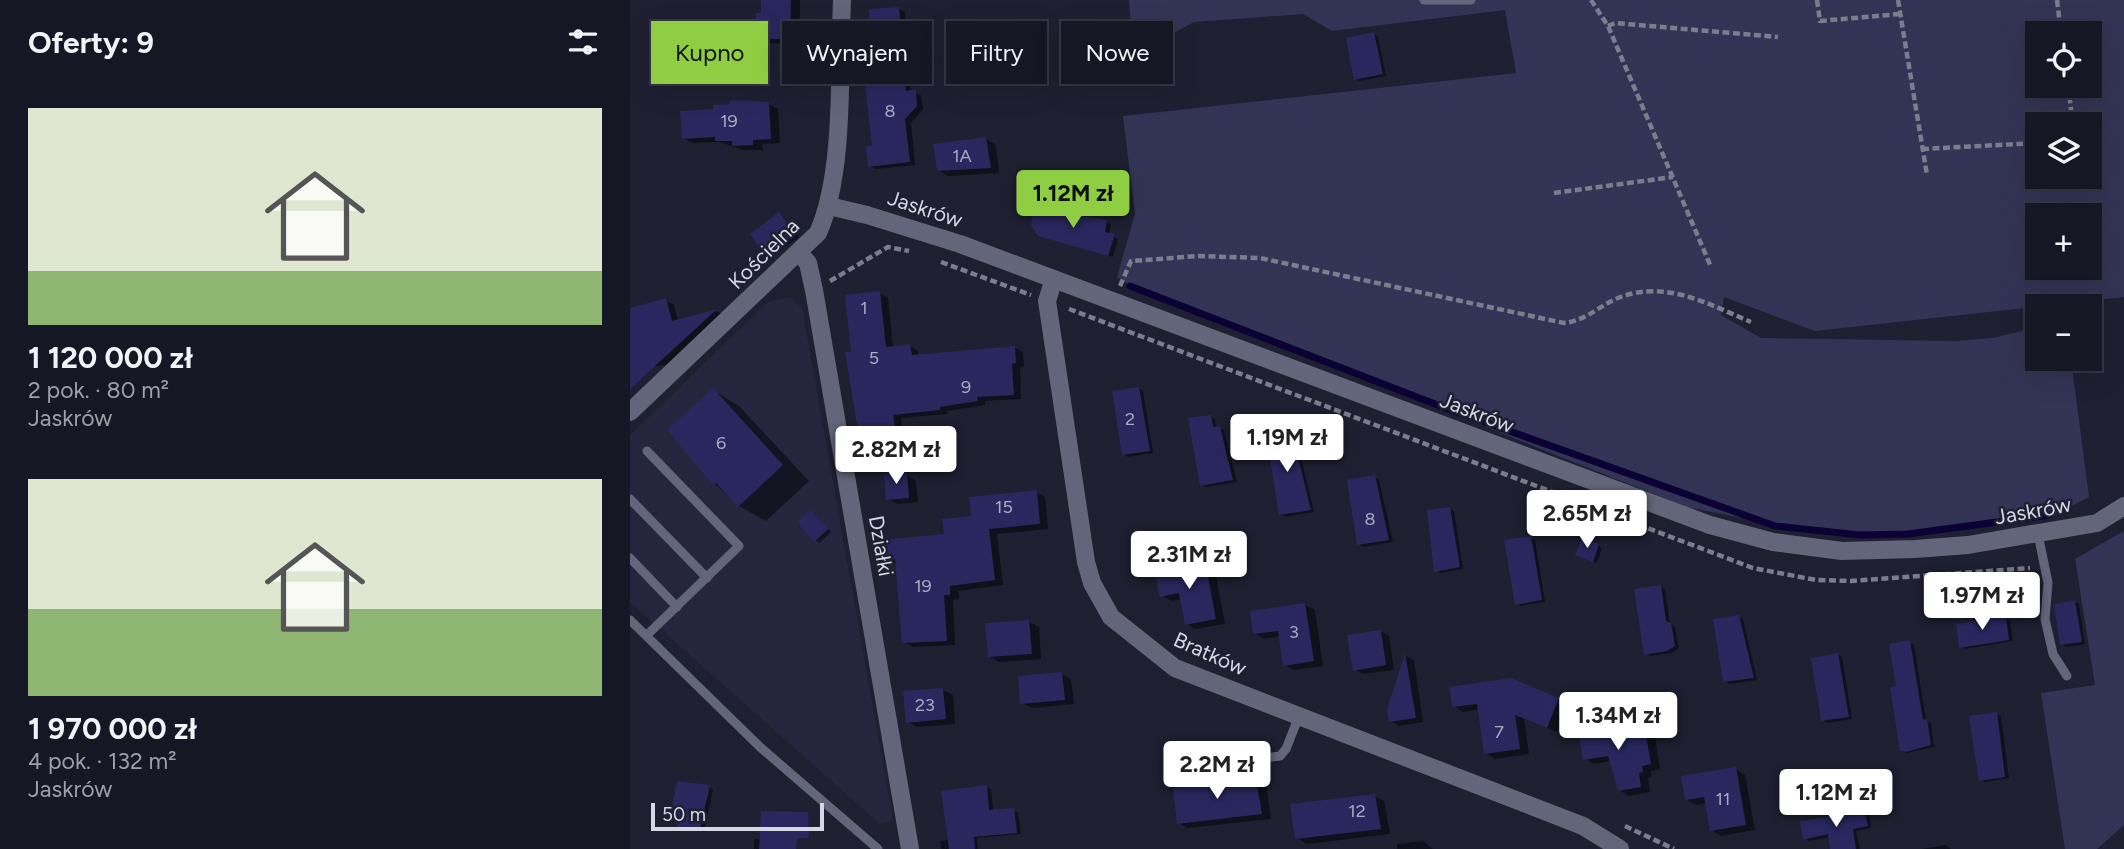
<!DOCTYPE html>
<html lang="pl">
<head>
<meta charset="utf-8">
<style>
  body { margin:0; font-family:Figtree,sans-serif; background:#232432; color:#f1f3f6; height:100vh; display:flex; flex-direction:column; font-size:26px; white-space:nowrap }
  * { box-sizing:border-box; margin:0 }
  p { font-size:23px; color:#9e9fa7 }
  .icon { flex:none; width:38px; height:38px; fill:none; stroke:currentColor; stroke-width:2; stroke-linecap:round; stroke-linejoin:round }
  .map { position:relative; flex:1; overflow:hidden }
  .details { display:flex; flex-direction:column; background:#161725; width:630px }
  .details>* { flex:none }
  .top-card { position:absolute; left:21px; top:21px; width:665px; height:63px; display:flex; gap:14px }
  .fabs { position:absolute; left:1395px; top:21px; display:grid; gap:14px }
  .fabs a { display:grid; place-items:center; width:77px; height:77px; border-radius:0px; background:#161725; box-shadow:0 7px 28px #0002,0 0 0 2px #353642; font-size:35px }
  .scale { position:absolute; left:21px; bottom:18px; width:173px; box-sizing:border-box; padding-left:7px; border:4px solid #d6d7e4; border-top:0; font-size:19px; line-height:24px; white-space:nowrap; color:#d6d7e4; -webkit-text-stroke:5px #1e1f31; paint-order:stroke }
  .price { position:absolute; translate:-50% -60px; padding:0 16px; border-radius:7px; background:#fff; color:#222; font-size:23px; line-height:46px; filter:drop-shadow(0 2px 4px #0008) }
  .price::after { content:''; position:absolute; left:50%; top:42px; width:21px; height:16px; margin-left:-10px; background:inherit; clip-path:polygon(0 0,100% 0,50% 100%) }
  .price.selected { background:#8fcd42; color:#111 }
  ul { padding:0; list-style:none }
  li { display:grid; align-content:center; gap:14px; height:371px; padding:0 28px }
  li span { display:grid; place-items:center; height:217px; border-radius:0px; color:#555 }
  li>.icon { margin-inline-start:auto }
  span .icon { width:126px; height:126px; fill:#fffc; stroke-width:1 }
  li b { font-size:30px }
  h2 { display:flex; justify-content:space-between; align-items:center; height:84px; padding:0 28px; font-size:30px }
  .tag { padding:0 24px; border-radius:0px; background:#161725; box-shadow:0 7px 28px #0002,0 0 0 2px #353642; font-size:24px; line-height:63px }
  .tag.selected { background:#8fcd42; color:#111 }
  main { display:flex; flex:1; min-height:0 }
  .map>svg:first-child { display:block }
  .built { fill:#25263e }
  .green { fill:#333455; fill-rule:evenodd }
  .shadow { fill:#0007 }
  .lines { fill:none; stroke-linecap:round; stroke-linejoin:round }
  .stream { stroke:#0c0135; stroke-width:7 }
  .building { fill:#29275e }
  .path { stroke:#7b7c8c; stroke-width:4.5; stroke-dasharray:7 3.5; stroke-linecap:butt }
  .lane { stroke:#63657b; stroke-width:9 }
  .street { stroke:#63657b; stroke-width:18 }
  .labels { text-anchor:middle; stroke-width:5; stroke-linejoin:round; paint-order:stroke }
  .number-label { font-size:18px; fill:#ababc2 }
  .street-label { font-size:21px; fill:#d6d7e4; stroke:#1e1f31 }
</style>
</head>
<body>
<main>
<section class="details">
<h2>Oferty: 9<svg class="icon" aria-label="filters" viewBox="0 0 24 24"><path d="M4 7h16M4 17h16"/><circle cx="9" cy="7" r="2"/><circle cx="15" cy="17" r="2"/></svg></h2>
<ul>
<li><span style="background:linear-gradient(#dfe7d0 75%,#8fb573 0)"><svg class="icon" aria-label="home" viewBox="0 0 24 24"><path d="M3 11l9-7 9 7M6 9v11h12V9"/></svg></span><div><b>1 120 000 zł</b><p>2 pok. · 80 m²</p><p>Jaskrów</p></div></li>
<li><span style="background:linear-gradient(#dfe7d0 60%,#8fb573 0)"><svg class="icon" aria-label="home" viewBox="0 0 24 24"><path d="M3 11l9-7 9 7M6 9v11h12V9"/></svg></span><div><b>1 970 000 zł</b><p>4 pok. · 132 m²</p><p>Jaskrów</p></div></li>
</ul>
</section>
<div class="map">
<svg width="1494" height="849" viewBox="0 0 1494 849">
  <rect width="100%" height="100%" fill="#1e1f31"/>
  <path class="built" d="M160,297L172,308L263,820L251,825L0,602V435L138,302Z"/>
  <g class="green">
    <path d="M499,0H1494V297L1185,331L1094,297L1091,315L1131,338L1327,341L1363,338L1407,327V359H1441L1459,497L1428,513L1263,538L1205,536L1056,507L500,285L487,277L505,214L493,116L886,73L875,10L702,31L673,14L564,22L503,55ZM1407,33H1460V86H1407ZM1407,124H1460V177H1407ZM1407,215H1460V268H1407Z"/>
    <path d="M1494,531V825L1467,849H1435L1411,693L1465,685L1445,559Z"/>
  </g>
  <g class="shadow">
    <path d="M133,0H170L169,44L137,43L127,38Z"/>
    <path d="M269,9L275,12L281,92L291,95L293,109L281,123L285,165L246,169L240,166L244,147L240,68L243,53Z"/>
    <path d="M744,34L748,37L756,76L729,81L725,79Z"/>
    <path d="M139,104L148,109L150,143L132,144L133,150H114L89,142L63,143L53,138L85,110Z"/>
    <path d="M356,139L366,145L369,173L318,176L308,170Z"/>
    <path d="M150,214L169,237L141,257L137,255Z"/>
    <path d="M476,222L481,224L479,235L488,239L483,257L414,237Z"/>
    <path d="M250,293L258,298L263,348L280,346L288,351L289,356L384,347L393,352L394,367L390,368L391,399L355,401V405L317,411L318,414L271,418L272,430L238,434L229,429L223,353Z"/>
    <path d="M35,300L44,305L48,321L86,311L94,315L42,364L0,370V310Z"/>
    <path d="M509,388L513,391L523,453L498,457L493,454Z"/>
    <path d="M83,390L109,406L179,481L136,521L109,506L85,484Z"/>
    <path d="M581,417L585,419L586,428L594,430L607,482L576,487L571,485Z"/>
    <path d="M661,431L665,433L684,512L655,517L650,514Z"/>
    <path d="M276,475L286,481L288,502L268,504L258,499Z"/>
    <path d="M744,477L749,480L763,542L733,547L729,544Z"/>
    <path d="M406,492L415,497L418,529L367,534L373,585L328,591L329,599L323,600L325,645L283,647L274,642L267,564L256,559L316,536Z"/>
    <path d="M820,509L824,511L833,569L810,573L806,570Z"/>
    <path d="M181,512L201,532L190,543L185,540Z"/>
    <path d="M901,538L905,540L915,602L890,606L886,603Z"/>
    <path d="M968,545L972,548L967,563L951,557Z"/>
    <path d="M575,564L585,570L595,624L566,629L556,624L552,599L542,601L532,596Z"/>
    <path d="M1030,587L1035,589L1040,624L1045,627L1049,648L1042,653L1020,656L1016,654Z"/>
    <path d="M1445,602L1449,604L1455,644L1436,647L1432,644Z"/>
    <path d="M675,605L685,610L693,666L664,670L655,665L651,636L634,639L625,633Z"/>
    <path d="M1109,617L1113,619L1127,680L1099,684L1095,681Z"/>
    <path d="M1375,618L1380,620L1383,641L1335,649L1331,647Z"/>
    <path d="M399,622L409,627L411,659L369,662L359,656Z"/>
    <path d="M750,631L759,636L764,670L733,674L724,669Z"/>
    <path d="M1279,642L1284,645L1296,721L1301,723L1304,747L1276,753L1272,750L1268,687Z"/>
    <path d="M1208,655L1212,657L1222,719L1197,723L1193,720Z"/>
    <path d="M776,656L784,660L793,722L769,726L761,721L759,710Z"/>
    <path d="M432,674L441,679L444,704L402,708L392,703Z"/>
    <path d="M821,689L928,699L938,705L927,732L894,719L899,754L865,759L856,753L850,709L833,712L824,706Z"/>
    <path d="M313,690L323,695L325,724L287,727L278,722Z"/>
    <path d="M1366,714L1371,716L1379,778L1355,782L1351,780Z"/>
    <path d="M980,726L989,732L1015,731L1025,736L1030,769L1021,771L1022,777L1018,778L1020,792L999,796L989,790L982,761L964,764L955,759Z"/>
    <path d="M1106,769L1115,775L1125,830L1091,836L1081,830L1077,803L1066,805L1056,799Z"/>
    <path d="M626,780L636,785L641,819L558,828L548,823Z"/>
    <path d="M79,787L83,790L74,831L49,826L50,816L42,813Z"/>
    <path d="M356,787L361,789L363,811L388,812L391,834L347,838L348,849H311L310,841L319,840Z"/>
    <path d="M744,796L754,801L760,834L677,844L667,838Z"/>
    <path d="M1235,813L1239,815L1241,828L1226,831L1230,849H1202L1200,837L1179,841L1175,838Z"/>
    <path d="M124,839H131L152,849H124Z"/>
    <path d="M793,841L803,849H767V844Z"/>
    <path d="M1316,845L1321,849H1291Z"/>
  </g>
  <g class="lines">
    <path class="stream" d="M500,286L818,409L1145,526L1230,535L1278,534L1420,515"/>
  </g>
  <g class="building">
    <path d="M131,0H161L160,39H126V13H131Z"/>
    <path d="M269,7L276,91L286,89L287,106L275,119L280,162L238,167L236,146H242L233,67L239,66L237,52H241L239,9Z"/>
    <path d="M744,32L753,74L724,80L716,38Z"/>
    <path d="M100,100L139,102L141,139L123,140V145L102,146V141H85V137L52,139L50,111L83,109V105L100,104Z"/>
    <path d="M356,137L361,168L307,171L303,144Z"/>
    <path d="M404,207L477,220L475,232L485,234L478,256L408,236L401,225Z"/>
    <path d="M149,212L165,234L136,256L120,234Z"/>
    <path d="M250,291L256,347L280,344L282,355L385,346L386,363L382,364L384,395L347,397L348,401L310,407V410L263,415L265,426L228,430L215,352H221L215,295Z"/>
    <path d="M36,298L42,321L87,309L0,389V308Z"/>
    <path d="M509,387L520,451L492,455L482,391Z"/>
    <path d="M83,388L153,465L108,507L86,483L83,485L37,430Z"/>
    <path d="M581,415L583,427L590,426L603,480L570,486L558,418Z"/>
    <path d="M661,429L681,510L649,515L636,434Z"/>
    <path d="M277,473L279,498L256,500L254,475Z"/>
    <path d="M745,475L759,540L727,545L717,480Z"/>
    <path d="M407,490L410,524L359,529L365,580L320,586V595H314L317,641L272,643L265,559L254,560L252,540L314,534L312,519L341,516L339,497Z"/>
    <path d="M820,507L830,567L804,572L797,510Z"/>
    <path d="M181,510L198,529L184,542L167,522Z"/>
    <path d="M901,536L912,600L885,605L874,540Z"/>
    <path d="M952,537L969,544L963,562L945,555Z"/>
    <path d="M575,562L586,619L555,625L549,593L530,597L525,572Z"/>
    <path d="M1031,585L1036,621L1041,623L1045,646L1037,651L1014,655L1004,589Z"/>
    <path d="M1445,600L1452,642L1430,645L1424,604Z"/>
    <path d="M675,603L684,661L653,666L648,631L623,634L620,611Z"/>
    <path d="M1109,615L1124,678L1093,682L1083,619Z"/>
    <path d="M1376,616L1379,640L1329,648L1326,624Z"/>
    <path d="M399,620L402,654L358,657L355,623Z"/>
    <path d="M751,630L756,665L723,671L717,635Z"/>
    <path d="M1280,640L1293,720L1297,719L1301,745L1276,752L1270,751L1260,687L1266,686L1259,644Z"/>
    <path d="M775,653L786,718L759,722L757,710Z"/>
    <path d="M1208,653L1219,717L1191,721L1181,658Z"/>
    <path d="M432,672L435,700L390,704L388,676Z"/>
    <path d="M881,678L929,698L917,728L885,715L890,749L854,754L847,704L822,707L819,687Z"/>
    <path d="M313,688L316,719L276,723L273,691Z"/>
    <path d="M1367,712L1375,777L1349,781L1339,716Z"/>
    <path d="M980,724L982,732L1015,729L1021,764L1012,766L1013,772L1009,773L1011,787L988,791L978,756L953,760L948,730Z"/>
    <path d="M1106,767L1116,825L1080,831L1074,797L1055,800L1051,776Z"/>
    <path d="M626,778L632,814L547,824L543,788Z"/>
    <path d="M47,781L80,785L70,830L47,827L49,815L40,814Z"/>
    <path d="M357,785L359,810L384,808L387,833L344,837L345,849H319L311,791Z"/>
    <path d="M745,794L751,829L665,839L660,804Z"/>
    <path d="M131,811L178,812L179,838H167L166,849H129Z"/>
    <path d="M1235,811L1238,826L1223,829L1226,849H1200L1198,834L1173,840L1170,821Z"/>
  </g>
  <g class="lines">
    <g class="path">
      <path d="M961,0L978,26L1081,267"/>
      <path d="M1187,0L1190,21L1270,14"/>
      <path d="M1268,0L1297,175"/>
      <path d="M1427,0L1431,33"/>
      <path d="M978,26L985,23L1148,37"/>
      <path d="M1438,86L1443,124"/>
      <path d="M1292,149L1407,143"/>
      <path d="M924,193L1043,177"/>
      <path d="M311,262L401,295"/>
      <path d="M200,281L258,247L279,251"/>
      <path d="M490,286L501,261L569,256L630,258L934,323C955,321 969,306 988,298C1035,279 1078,304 1121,322"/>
      <path d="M439,309L1123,568L1186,580L1221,581L1400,568"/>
      <path d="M995,826L1044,849"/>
    </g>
    <g class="lane">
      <path d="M794,0H841"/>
      <path d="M17,451L109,546L17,635"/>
      <path d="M0,499L77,578"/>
      <path d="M1408,534L1418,583L1415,619L1423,654L1437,676"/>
      <path d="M0,558L47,607"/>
      <path d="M0,620L130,747L248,849"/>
      <path d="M582,765L650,756L656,749L669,716"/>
    </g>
    <g class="street">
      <path d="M199,206L237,215L330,244L1080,525L1143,542L1212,551L1285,549L1338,545L1467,523L1494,506"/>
      <path d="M170,254L178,263L184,290L280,849"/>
      <path d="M424,279L417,301L456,562L462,583L481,617L545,668L953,826L990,849"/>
      <path d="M0,412L188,233C215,173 209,68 212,0"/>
    </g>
  </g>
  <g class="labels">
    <g class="number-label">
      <text x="260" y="117">8</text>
      <text x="99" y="127">19</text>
      <text x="332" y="162">1A</text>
      <text x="234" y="314">1</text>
      <text x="244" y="364">5</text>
      <text x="336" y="393">9</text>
      <text x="500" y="425">2</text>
      <text x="91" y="449">6</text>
      <text x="374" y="513">15</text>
      <text x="740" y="525">8</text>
      <text x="293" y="592">19</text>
      <text x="664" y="638">3</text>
      <text x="295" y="711">23</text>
      <text x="869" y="738">7</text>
      <text x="1093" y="805">11</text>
      <text x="727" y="817">12</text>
    </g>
    <g class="street-label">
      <text transform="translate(295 209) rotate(18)" y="7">Jaskrów</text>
      <text transform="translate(134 254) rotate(-45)" y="7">Kościelna</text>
      <text transform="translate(847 413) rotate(21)" y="7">Jaskrów</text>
      <text transform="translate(1403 511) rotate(-10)" y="7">Jaskrów</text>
      <text transform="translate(251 546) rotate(80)" y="7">Działki</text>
      <text transform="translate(580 654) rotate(24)" y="7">Bratków</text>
    </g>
  </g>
</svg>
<div class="fabs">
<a><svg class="icon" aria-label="locate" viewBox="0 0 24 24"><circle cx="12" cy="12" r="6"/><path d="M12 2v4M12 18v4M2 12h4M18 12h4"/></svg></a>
<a><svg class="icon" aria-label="layers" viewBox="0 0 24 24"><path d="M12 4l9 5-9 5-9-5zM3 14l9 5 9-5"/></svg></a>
<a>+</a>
<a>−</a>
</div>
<div class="scale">50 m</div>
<b class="price selected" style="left:443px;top:230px">1.12M zł</b>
<b class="price" style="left:657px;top:474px">1.19M zł</b>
<b class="price" style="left:266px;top:486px">2.82M zł</b>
<b class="price" style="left:957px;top:550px">2.65M zł</b>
<b class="price" style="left:559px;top:591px">2.31M zł</b>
<b class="price" style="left:1352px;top:632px">1.97M zł</b>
<b class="price" style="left:988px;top:752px">1.34M zł</b>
<b class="price" style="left:587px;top:801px">2.2M zł</b>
<b class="price" style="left:1206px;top:829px">1.12M zł</b>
<div class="top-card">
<a class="tag selected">Kupno</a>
<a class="tag">Wynajem</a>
<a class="tag">Filtry</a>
<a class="tag">Nowe</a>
</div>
</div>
</main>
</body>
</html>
